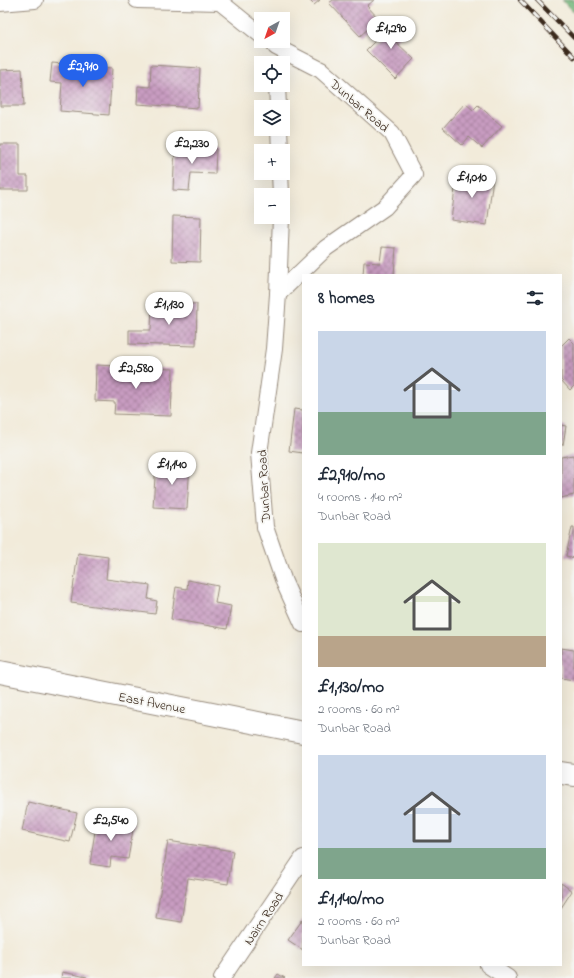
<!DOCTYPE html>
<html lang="en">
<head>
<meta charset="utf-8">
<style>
  body { margin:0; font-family:"Indie Flower",sans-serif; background:#f2f2f3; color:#1f2937; height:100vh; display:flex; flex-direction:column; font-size:15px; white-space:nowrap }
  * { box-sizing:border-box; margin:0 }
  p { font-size:13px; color:#747a83 }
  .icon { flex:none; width:22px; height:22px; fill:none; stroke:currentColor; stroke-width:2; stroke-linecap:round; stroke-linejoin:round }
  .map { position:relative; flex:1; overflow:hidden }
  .drawer { position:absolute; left:302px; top:274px; width:260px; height:692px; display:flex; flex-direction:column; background:#fff; border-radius:0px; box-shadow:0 4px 16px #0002 }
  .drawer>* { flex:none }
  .needle { width:26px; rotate:220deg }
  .tools { position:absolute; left:254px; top:12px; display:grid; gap:8px }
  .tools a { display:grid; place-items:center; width:36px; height:36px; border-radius:0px; background:#fff; box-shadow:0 4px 16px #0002; font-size:20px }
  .price { position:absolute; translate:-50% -34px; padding:0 9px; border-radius:14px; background:#fff; color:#222; font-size:13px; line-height:26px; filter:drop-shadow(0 1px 2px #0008) }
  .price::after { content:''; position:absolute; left:50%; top:24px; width:12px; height:9px; margin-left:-6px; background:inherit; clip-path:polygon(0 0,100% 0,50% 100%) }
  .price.current { background:#2563eb; color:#fff }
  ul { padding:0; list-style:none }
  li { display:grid; align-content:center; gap:8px; height:212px; padding:0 16px }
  li span { display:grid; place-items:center; height:124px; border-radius:0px; color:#555 }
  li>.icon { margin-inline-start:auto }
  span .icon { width:72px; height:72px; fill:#fffc; stroke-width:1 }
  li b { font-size:17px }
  h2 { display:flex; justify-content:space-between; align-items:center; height:48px; padding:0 16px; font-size:17px }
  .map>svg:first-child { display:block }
  .forest { fill:url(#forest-crowns); stroke:#57714d }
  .building { fill:url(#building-cross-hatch) }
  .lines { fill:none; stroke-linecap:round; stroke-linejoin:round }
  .street-casing { stroke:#968a7c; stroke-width:18 }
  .secondary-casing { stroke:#968a7c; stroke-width:24 }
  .street { stroke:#fff; stroke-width:16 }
  .secondary { stroke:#fff; stroke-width:22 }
  .rail-casing { stroke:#3b2a1e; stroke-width:4.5 }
  .rail { stroke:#f6f6f2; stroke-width:3; stroke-dasharray:9; stroke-linecap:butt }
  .labels { text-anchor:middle; stroke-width:3.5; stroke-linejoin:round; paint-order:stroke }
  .street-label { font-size:13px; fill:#3b2a1e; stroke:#f6f6f2 }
</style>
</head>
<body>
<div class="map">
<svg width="574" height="978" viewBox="0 0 574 978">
  <defs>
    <pattern id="forest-crowns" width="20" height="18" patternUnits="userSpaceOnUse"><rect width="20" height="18" fill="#73b87c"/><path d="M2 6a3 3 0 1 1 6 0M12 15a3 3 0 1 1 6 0" fill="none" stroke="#609665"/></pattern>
    <pattern id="building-cross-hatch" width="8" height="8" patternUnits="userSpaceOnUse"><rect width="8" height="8" fill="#c89cc1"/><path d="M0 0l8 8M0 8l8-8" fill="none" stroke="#a47f9c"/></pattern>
  </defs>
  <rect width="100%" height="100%" fill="#f6f6f2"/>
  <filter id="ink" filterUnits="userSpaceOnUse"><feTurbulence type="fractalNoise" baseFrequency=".025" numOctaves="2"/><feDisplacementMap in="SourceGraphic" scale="8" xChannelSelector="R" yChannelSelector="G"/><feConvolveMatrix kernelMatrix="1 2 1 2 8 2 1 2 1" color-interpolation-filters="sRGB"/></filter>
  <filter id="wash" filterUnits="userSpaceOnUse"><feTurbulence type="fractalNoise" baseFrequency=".012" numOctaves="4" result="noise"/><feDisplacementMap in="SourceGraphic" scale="16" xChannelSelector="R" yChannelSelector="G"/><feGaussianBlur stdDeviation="0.9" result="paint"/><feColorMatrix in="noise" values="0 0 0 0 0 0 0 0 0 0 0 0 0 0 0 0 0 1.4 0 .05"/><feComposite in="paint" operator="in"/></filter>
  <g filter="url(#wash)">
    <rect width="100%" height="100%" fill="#f2ebda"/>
    <path class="forest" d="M562,0H574V13Z"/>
    <g id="blocks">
      <g class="building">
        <path d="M309,0H320L314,5Z"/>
        <path d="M333,0H374L367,6L379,19L360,36L329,3Z"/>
        <path d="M398,18L408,28L395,41L414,59L395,79L366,50Z"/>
        <path d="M52,63L112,68L109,115L60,111L62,83L50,82Z"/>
        <path d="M151,65L200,68L198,108L137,104L138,86L150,87Z"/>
        <path d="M22,69L24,106H0V70Z"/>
        <path d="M465,103L473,110L478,105L502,126L482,148L469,137L462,145L443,128Z"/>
        <path d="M0,144H20V176H28V190H0Z"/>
        <path d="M175,146L216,149L215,174L191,173L189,191L173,190Z"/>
        <path d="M457,173L493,178L487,225L451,220Z"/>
        <path d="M173,216L201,217L200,262L172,261Z"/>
        <path d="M382,247L396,248L394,275H363L364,262L380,263Z"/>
        <path d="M152,302L197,304L196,346L129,344V330H151Z"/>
        <path d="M569,338L574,343V386L570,390L561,380V346Z"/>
        <path d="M96,365L173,369L171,416L114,414L115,402L95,401Z"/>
        <path d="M294,409L303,410V453L289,451Z"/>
        <path d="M561,425L566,426L563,445H561Z"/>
        <path d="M573,455L574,462V495L561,498V457Z"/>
        <path d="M156,462L190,464L187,509L153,507Z"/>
        <path d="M572,527H574V558L566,556Z"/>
        <path d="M78,553L108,557L106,579L150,585L148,599L157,601L155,614L71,603Z"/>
        <path d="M188,580L218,586L215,603L231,606L227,629L171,619L176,587L187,589Z"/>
        <path d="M561,648L574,650V680L561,678Z"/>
        <path d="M28,802L77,813L70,842L22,831Z"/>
        <path d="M97,818L134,824L128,859L111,857L110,867L90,864Z"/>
        <path d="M168,841L233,851L228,884L188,878L181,922L156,918Z"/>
        <path d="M561,883L572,891L561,908Z"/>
        <path d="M303,919V950L288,940Z"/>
        <path d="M62,972L87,977V978H61Z"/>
        <path d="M278,974L285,978H275Z"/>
      </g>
    </g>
  </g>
  <g filter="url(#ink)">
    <use href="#blocks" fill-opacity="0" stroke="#968a7c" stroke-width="1"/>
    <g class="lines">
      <g class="street-casing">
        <g id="street">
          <path d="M137,0L220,2L261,35"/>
          <path d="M0,3L35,0"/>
          <path d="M276,47L321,70L392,133L414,175L385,207L326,248L278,294"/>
          <path d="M277,85L278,107"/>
          <path d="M279,129L280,151"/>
          <path d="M280,173L281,195"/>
          <path d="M281,217L278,294L274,349L259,453L265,527L284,582L303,624"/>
          <path d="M488,965L508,978"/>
          <path d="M222,978L303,858"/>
        </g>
      </g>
      <g class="secondary-casing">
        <g id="secondary">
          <path d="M0,672L303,732"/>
          <path d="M561,773L574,775"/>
        </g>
      </g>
      <use href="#street" class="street"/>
      <use href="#secondary" class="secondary"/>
      <g class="rail-casing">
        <g id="rail">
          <path d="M520,0L574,57"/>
          <path d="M537,0L574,38"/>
        </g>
      </g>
      <use href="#rail" class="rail"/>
    </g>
  </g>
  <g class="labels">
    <g class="street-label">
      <text transform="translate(360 105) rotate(41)" y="5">Dunbar Road</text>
      <text transform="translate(263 486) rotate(-93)" y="5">Dunbar Road</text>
      <text transform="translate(152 702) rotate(11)" y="5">East Avenue</text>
      <text transform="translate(263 918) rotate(-56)" y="5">Nairn Road</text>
    </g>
  </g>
</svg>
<div class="tools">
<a><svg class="needle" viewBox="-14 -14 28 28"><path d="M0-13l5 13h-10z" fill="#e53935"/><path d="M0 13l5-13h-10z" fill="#747a83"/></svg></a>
<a><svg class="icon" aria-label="locate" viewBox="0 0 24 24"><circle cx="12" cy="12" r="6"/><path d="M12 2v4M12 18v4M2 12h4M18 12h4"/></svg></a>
<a><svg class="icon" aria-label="layers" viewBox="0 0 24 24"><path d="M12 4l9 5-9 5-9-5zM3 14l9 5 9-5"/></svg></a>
<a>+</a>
<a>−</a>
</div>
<b class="price" style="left:391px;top:50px">£1,290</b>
<b class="price current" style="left:83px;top:88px">£2,910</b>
<b class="price" style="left:192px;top:165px">£2,230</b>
<b class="price" style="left:472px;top:199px">£1,010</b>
<b class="price" style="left:169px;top:326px">£1,130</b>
<b class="price" style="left:136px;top:390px">£2,580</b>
<b class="price" style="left:172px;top:486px">£1,140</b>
<b class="price" style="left:111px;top:842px">£2,540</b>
<section class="drawer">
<h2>8 homes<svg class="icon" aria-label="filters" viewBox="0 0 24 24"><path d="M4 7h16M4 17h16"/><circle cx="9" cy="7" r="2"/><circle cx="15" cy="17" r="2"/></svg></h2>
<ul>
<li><span style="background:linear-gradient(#c9d6e8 65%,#7fa58c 0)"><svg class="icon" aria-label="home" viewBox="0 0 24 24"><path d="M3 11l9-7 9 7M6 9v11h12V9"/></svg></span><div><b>£2,910/mo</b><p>4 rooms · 140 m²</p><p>Dunbar Road</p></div></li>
<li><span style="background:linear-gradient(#dfe7d0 75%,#b9a48a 0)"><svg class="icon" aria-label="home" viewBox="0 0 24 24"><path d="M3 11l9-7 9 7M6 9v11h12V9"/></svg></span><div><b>£1,130/mo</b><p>2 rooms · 60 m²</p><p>Dunbar Road</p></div></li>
<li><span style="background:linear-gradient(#c9d6e8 75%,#7fa58c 0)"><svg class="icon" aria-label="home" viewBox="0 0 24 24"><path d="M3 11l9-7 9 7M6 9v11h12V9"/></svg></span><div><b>£1,140/mo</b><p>2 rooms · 60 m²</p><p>Dunbar Road</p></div></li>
</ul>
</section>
</div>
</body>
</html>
